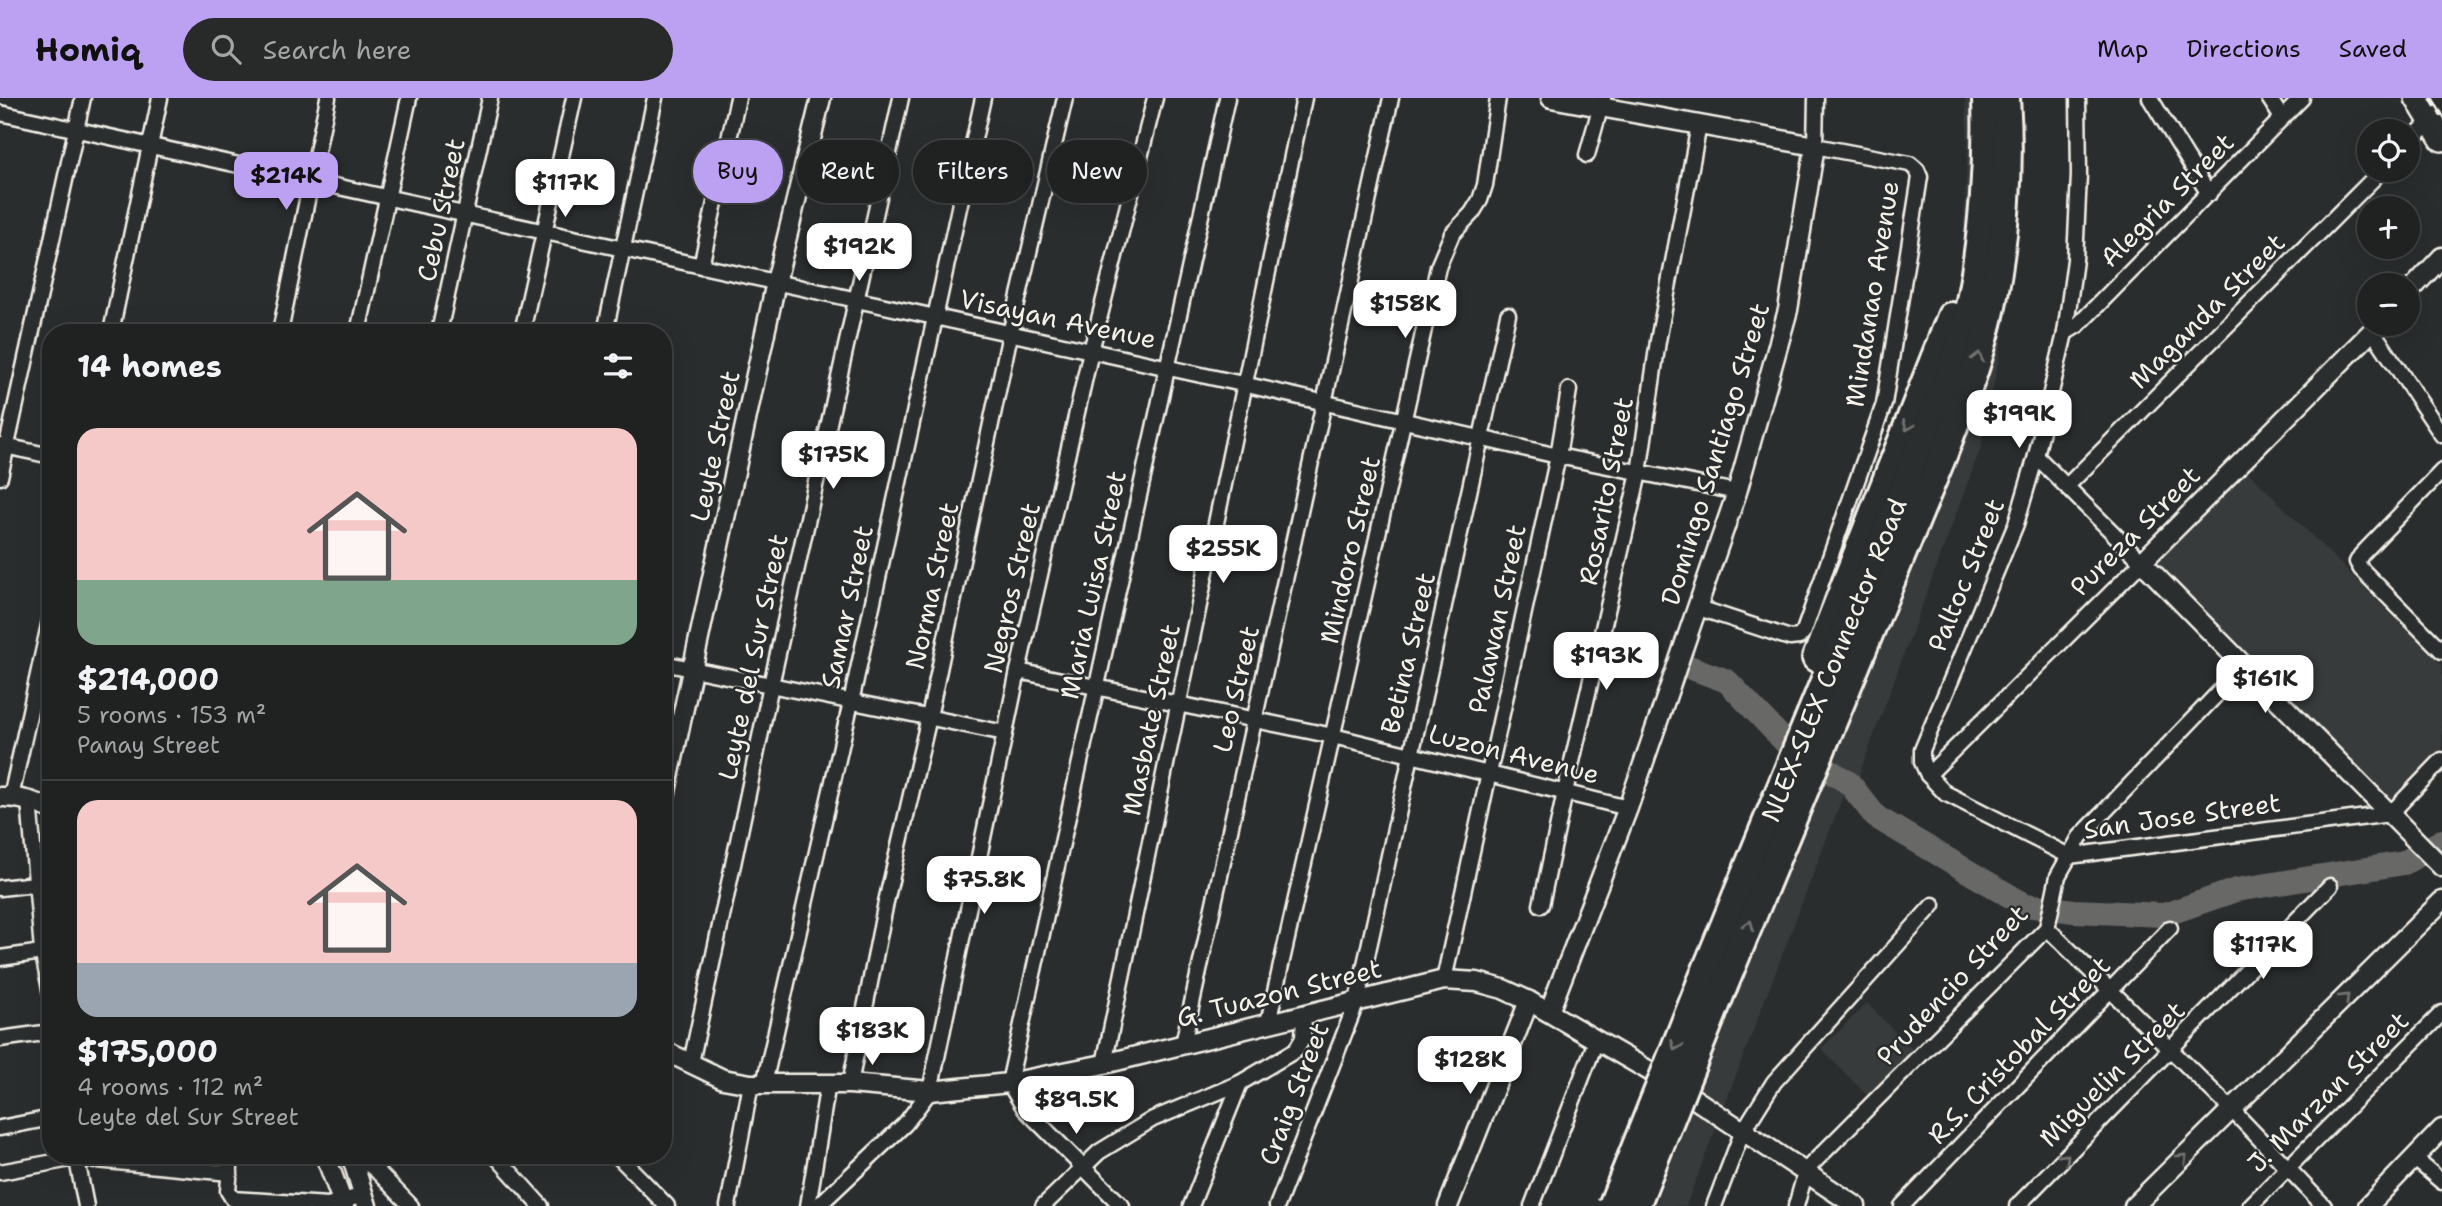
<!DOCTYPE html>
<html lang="en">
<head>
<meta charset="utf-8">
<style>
  body { margin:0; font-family:"Shantell Sans",sans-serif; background:#282a2a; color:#f1f3f6; height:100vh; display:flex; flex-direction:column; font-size:26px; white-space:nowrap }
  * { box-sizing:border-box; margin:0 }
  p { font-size:23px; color:#a2a4a5 }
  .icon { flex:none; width:38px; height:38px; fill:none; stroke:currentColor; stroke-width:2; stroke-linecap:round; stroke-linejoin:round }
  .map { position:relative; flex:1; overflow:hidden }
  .sheet { position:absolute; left:42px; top:226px; width:630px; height:840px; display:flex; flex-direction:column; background:#202222; border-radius:28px; box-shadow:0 7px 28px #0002,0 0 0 2px #3d3f40 }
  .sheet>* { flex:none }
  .banner { position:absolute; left:693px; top:42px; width:665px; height:63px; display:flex; gap:14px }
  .buttons { position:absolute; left:2357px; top:21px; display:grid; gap:14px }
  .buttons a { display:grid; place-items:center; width:63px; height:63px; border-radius:50%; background:#202222; box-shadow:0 7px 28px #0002,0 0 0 2px #3d3f40; font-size:35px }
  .price { position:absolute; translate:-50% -60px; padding:0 16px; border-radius:14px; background:#fff; color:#222; font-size:23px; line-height:46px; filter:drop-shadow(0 2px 4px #0008) }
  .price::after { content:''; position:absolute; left:50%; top:42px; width:21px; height:16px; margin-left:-10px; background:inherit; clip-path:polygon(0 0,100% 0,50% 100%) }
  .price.selected { background:#bca0f2; color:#111 }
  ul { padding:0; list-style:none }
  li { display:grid; align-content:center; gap:14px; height:371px; padding:0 35px }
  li+li { border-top:2px solid #3d3f40 }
  li span { display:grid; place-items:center; height:217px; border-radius:21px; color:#555 }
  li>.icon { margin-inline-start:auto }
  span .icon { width:126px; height:126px; fill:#fffc; stroke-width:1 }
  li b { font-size:30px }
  h2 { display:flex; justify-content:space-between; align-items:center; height:84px; padding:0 35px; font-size:30px }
  .tag { padding:0 24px; border-radius:32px; background:#202222; box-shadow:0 7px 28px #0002,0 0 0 2px #3d3f40; font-size:24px; line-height:63px }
  .tag.selected { background:#bca0f2; color:#111 }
  header { display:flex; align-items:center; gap:42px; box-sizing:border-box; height:98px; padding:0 35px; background:#bca0f2; color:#111 }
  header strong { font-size:33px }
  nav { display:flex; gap:38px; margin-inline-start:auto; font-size:24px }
  .search { width:490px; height:63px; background:#282a2a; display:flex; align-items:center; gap:18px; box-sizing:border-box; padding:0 24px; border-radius:38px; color:#a2a4a5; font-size:26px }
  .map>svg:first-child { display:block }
  .built { fill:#373a3a }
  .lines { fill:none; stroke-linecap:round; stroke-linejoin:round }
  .river { stroke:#676866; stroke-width:24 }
  .minor-casing { stroke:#f4f1e8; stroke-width:19 }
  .tertiary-casing { stroke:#f4f1e8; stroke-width:23 }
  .primary-casing { stroke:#f4f1e8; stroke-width:28 }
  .motorway-casing { stroke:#f4f1e8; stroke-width:32 }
  .minor { stroke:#2a2d2e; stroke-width:14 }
  .tertiary { stroke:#2a2d2e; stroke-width:18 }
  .primary { stroke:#2a2d2e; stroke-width:23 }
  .motorway { stroke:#2a2d2e; stroke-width:26 }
  .rail { stroke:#f4f1e8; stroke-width:4.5; stroke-dasharray:10 5; stroke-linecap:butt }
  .motorway-bridge-casing { stroke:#f4f1e8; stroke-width:32; stroke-linecap:butt }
  .motorway-bridge { stroke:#2a2d2e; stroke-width:26 }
  .oneway { stroke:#71726f }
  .labels { text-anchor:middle; stroke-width:5; stroke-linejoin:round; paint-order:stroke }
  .street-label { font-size:26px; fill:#f4f1e8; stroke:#2a2d2e }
</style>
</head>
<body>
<header>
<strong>Homiq</strong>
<div class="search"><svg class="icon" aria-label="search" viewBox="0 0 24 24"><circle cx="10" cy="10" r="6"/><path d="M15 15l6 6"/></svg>Search here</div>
<nav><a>Map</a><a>Directions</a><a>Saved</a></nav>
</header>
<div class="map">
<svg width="2442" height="1108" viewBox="0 0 2442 1108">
  <rect width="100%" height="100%" fill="#2a2d2e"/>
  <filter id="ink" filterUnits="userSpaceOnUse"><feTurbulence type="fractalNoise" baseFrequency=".0143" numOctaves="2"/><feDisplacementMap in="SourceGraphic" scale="14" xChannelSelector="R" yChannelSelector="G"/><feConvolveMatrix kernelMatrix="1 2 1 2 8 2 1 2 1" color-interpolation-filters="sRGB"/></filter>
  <g filter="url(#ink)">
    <g class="built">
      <path d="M1965,0H2022L2023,64L2011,199L1981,349L1855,688L1818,662L1960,193L1968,44Z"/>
      <path d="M2246,372L2442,567V653L2391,700L2154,467Z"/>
      <path d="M1819,681L1845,693L1686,1108H1655Z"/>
      <path d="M1867,905L1914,953L1868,998L1821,951Z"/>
    </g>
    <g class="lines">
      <path class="river" d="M1689,569L1727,583L1788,647L1849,685L1876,719L2025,807L2074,813L2164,817L2236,792L2404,765L2442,743"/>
      <g class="minor-casing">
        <g id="minor">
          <path d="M2078,0L2079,77L2075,162L2065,235L2036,358L2016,426L1922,652V664L1928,677L1945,695L2069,758L2390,716L2442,662"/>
          <path d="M2150,0L2209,96"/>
          <path d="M2269,0L2282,20"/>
          <path d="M0,15L1247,287L1558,358L1737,394"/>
          <path d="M2408,45L2431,22"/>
          <path d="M1587,57L1603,0"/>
          <path d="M701,168L738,0"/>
          <path d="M2372,232L2442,337"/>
          <path d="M111,234L160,0"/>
          <path d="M280,234L328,0"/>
          <path d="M358,234L409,0"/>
          <path d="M439,234L490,0"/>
          <path d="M522,234L574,0"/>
          <path d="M605,234L655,0"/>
          <path d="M2065,235L2078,227L2302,0"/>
          <path d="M0,347L51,358"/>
          <path d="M2442,373L2361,457L2357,464L2361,471L2442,553"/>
          <path d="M0,379L83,0"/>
          <path d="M2067,388L2382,72"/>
          <path d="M1696,509L1790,540L1799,539L1804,533L1884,306L1920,79L1917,72L1910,66L1815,48L1816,0"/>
          <path d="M663,565L1005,635"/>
          <path d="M1018,573L1333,638L1628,710"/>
          <path d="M1928,677L2142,464L2036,358"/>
          <path d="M11,699L51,518"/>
          <path d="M29,703L42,852L51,896"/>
          <path d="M0,790L36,786"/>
          <path d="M1541,807L1565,694L1639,375L1658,243L1699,27"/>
          <path d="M2047,830L2233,1013L2324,1108"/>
          <path d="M0,860L50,853"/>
          <path d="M1444,882L1558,358L1569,292"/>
          <path d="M1268,925L1438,169L1452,136L1472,115L1480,102L1485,87L1498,0"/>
          <path d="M0,941L51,934"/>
          <path d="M1183,946L1391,0"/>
          <path d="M691,965L771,587L901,0"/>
          <path d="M1104,966L1304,0"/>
          <path d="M764,986L851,604L983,0"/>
          <path d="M850,986L886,804L929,619L1010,236L1065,0"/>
          <path d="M0,1030L51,1020"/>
          <path d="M76,1057L86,1108"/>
          <path d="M231,1057L228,1093L233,1101L328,1107L364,1097"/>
          <path d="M357,1057L377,1073L411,1108"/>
          <path d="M495,1057L541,1108"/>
          <path d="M617,1057L667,1108"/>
          <path d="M2414,1060L2442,1084"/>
          <path d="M0,1074L76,1060L230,1075"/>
          <path d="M728,1108L751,986"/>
          <path d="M808,1108L828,985"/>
          <path d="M818,1108L905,1026L930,993L1018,573L1091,253L1155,0"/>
          <path d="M1043,1108L1099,1054L1153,1021L1240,985L1296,952L1303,940L1304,916"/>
          <path d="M1122,1108L1025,1011L1009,985L1227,0"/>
          <path d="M1191,1108L1240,985"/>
          <path d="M1277,1108L1357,903L1508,217"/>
          <path d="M1532,1108L1596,943"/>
          <path d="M1714,1108L1742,1035L1774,984L1933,807"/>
          <path d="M1796,1108L1805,1076L1811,1067L2047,830L2058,778L2080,739L2244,568"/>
          <path d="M1902,1108L2170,830"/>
          <path d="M2017,1108L2330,788"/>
          <path d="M2250,1108L2442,915"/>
        </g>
      </g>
      <g class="tertiary-casing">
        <g id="tertiary">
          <path d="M2408,195L2442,159"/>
          <path d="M2379,226L2142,464L2442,769"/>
          <path d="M0,699C18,698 34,704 51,711"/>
          <path d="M663,707L776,184L821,0"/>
          <path d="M1549,914L1628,710L1737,394L1788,212L1815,48L1551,0"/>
          <path d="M663,952L723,981L751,986H850L930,993L1009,985L1104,966L1444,882L1477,884L1503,891L1529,903L1672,986L1856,1108"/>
          <path d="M325,1057L344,1108"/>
          <path d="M351,1057L367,1108"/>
          <path d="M1448,1108L1529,903"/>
          <path d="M2134,1108L2442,803"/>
          <path d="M2368,1108L2442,1031"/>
        </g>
      </g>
      <g class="primary-casing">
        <path id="primary" d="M2417,0L2442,41"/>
      </g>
      <g class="motorway-casing">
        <g id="motorway">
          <path d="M1816,560L1951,218"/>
          <path d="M1701,884L1950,276C1957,252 1965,228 1970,203C1983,137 1988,68 1986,0"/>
          <path d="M1723,890L1944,355C1962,307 1982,258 1992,208C2005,141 2011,68 2006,0"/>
        </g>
      </g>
      <use href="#minor" class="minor"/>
      <use href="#tertiary" class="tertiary"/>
      <use href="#primary" class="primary"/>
      <use href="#motorway" class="motorway"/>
      <path class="rail" d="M2431,0L2442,18"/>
      <g class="motorway-bridge-casing">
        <g id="motorway-bridge">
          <path d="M1612,1108L1701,884"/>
          <path d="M1636,1108L1723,890"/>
        </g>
      </g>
      <use href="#motorway-bridge" class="motorway-bridge"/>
    </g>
    <defs><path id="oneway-chevron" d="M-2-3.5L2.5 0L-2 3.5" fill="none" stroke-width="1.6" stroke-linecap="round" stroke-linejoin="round" transform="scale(1.75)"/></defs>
    <g class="oneway">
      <use href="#oneway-chevron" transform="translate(1978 259) rotate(-75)"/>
      <use href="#oneway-chevron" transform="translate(1908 328) rotate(112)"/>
      <use href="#oneway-chevron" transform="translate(1749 827) rotate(-68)"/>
      <use href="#oneway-chevron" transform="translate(2345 900) rotate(-45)"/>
      <use href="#oneway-chevron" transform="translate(1676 948) rotate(112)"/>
      <use href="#oneway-chevron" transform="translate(2065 1060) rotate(-45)"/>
      <use href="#oneway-chevron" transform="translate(2183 1060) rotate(-44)"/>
    </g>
  </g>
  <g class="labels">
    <g class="street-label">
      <text transform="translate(2167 102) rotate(-45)" y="9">Alegria Street</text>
      <text transform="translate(441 112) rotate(-78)" y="9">Cebu Street</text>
      <text transform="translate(1872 196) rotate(-81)" y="9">Mindanao Avenue</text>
      <text transform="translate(2207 213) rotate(-45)" y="9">Maganda Street</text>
      <text transform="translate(1058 221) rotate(12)" y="9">Visayan Avenue</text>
      <text transform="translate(715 348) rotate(-78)" y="9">Leyte Street</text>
      <text transform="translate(1715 356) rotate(-73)" y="9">Domingo Santiago Street</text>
      <text transform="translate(1606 393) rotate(-79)" y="9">Rosarito Street</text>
      <text transform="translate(2135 433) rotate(-45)" y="9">Pureza Street</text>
      <text transform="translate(1350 452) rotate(-77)" y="9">Mindoro Street</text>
      <text transform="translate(1966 477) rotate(-68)" y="9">Paltoc Street</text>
      <text transform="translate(1093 487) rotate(-78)" y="9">Maria Luisa Street</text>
      <text transform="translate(932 488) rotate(-78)" y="9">Norma Street</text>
      <text transform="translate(1012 490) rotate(-77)" y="9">Negros Street</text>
      <text transform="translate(847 509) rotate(-78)" y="9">Samar Street</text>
      <text transform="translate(1497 521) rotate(-78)" y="9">Palawan Street</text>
      <text transform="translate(1408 555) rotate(-77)" y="9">Betina Street</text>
      <text transform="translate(753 559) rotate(-78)" y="9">Leyte del Sur Street</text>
      <text transform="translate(1834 562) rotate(-68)" y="9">NLEX-SLEX Connector Road</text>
      <text transform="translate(1236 591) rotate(-77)" y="9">Leo Street</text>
      <text transform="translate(1151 622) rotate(-78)" y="9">Masbate Street</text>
      <text transform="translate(1514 656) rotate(14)" y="9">Luzon Avenue</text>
      <text transform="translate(2182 718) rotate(-8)" y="9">San Jose Street</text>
      <text transform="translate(1952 887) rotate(-47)" y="9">Prudencio Street</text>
      <text transform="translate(1279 895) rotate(-14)" y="9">G. Tuazon Street</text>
      <text transform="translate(2019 952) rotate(-46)" y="9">R.S. Cristobal Street</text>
      <text transform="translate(2112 976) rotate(-45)" y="9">Miguelin Street</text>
      <text transform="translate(2328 994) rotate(-45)" y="9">J. Marzan Street</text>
      <text transform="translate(1294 996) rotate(-69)" y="9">Craig Street</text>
    </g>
  </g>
</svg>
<div class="buttons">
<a><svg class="icon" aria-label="locate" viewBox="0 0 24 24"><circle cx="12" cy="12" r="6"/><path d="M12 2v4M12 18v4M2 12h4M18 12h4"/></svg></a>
<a>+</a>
<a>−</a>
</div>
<b class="price selected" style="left:286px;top:114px">$214K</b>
<b class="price" style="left:565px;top:121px">$117K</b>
<b class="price" style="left:859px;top:185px">$192K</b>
<b class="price" style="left:1405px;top:242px">$158K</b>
<b class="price" style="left:2019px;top:352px">$199K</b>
<b class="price" style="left:833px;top:393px">$175K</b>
<b class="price" style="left:1223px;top:487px">$255K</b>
<b class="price" style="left:1606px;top:594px">$193K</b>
<b class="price" style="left:2265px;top:617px">$161K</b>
<b class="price" style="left:984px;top:818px">$75.8K</b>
<b class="price" style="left:2263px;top:883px">$117K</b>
<b class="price" style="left:872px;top:969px">$183K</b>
<b class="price" style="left:1470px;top:998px">$128K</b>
<b class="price" style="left:1076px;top:1038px">$89.5K</b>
<div class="banner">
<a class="tag selected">Buy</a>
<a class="tag">Rent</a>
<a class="tag">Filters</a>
<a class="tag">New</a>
</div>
<section class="sheet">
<h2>14 homes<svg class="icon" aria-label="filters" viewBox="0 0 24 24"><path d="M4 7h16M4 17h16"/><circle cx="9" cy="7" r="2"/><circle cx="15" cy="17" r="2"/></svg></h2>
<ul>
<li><span style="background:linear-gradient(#f6c9c9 70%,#7fa58c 0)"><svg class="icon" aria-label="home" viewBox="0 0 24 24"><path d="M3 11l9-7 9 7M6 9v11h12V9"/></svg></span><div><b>$214,000</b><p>5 rooms · 153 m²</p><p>Panay Street</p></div></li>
<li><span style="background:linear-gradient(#f6c9c9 75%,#9aa5b1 0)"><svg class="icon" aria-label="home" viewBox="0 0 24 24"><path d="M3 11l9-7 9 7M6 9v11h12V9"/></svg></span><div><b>$175,000</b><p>4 rooms · 112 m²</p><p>Leyte del Sur Street</p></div></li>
</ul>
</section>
</div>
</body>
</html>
